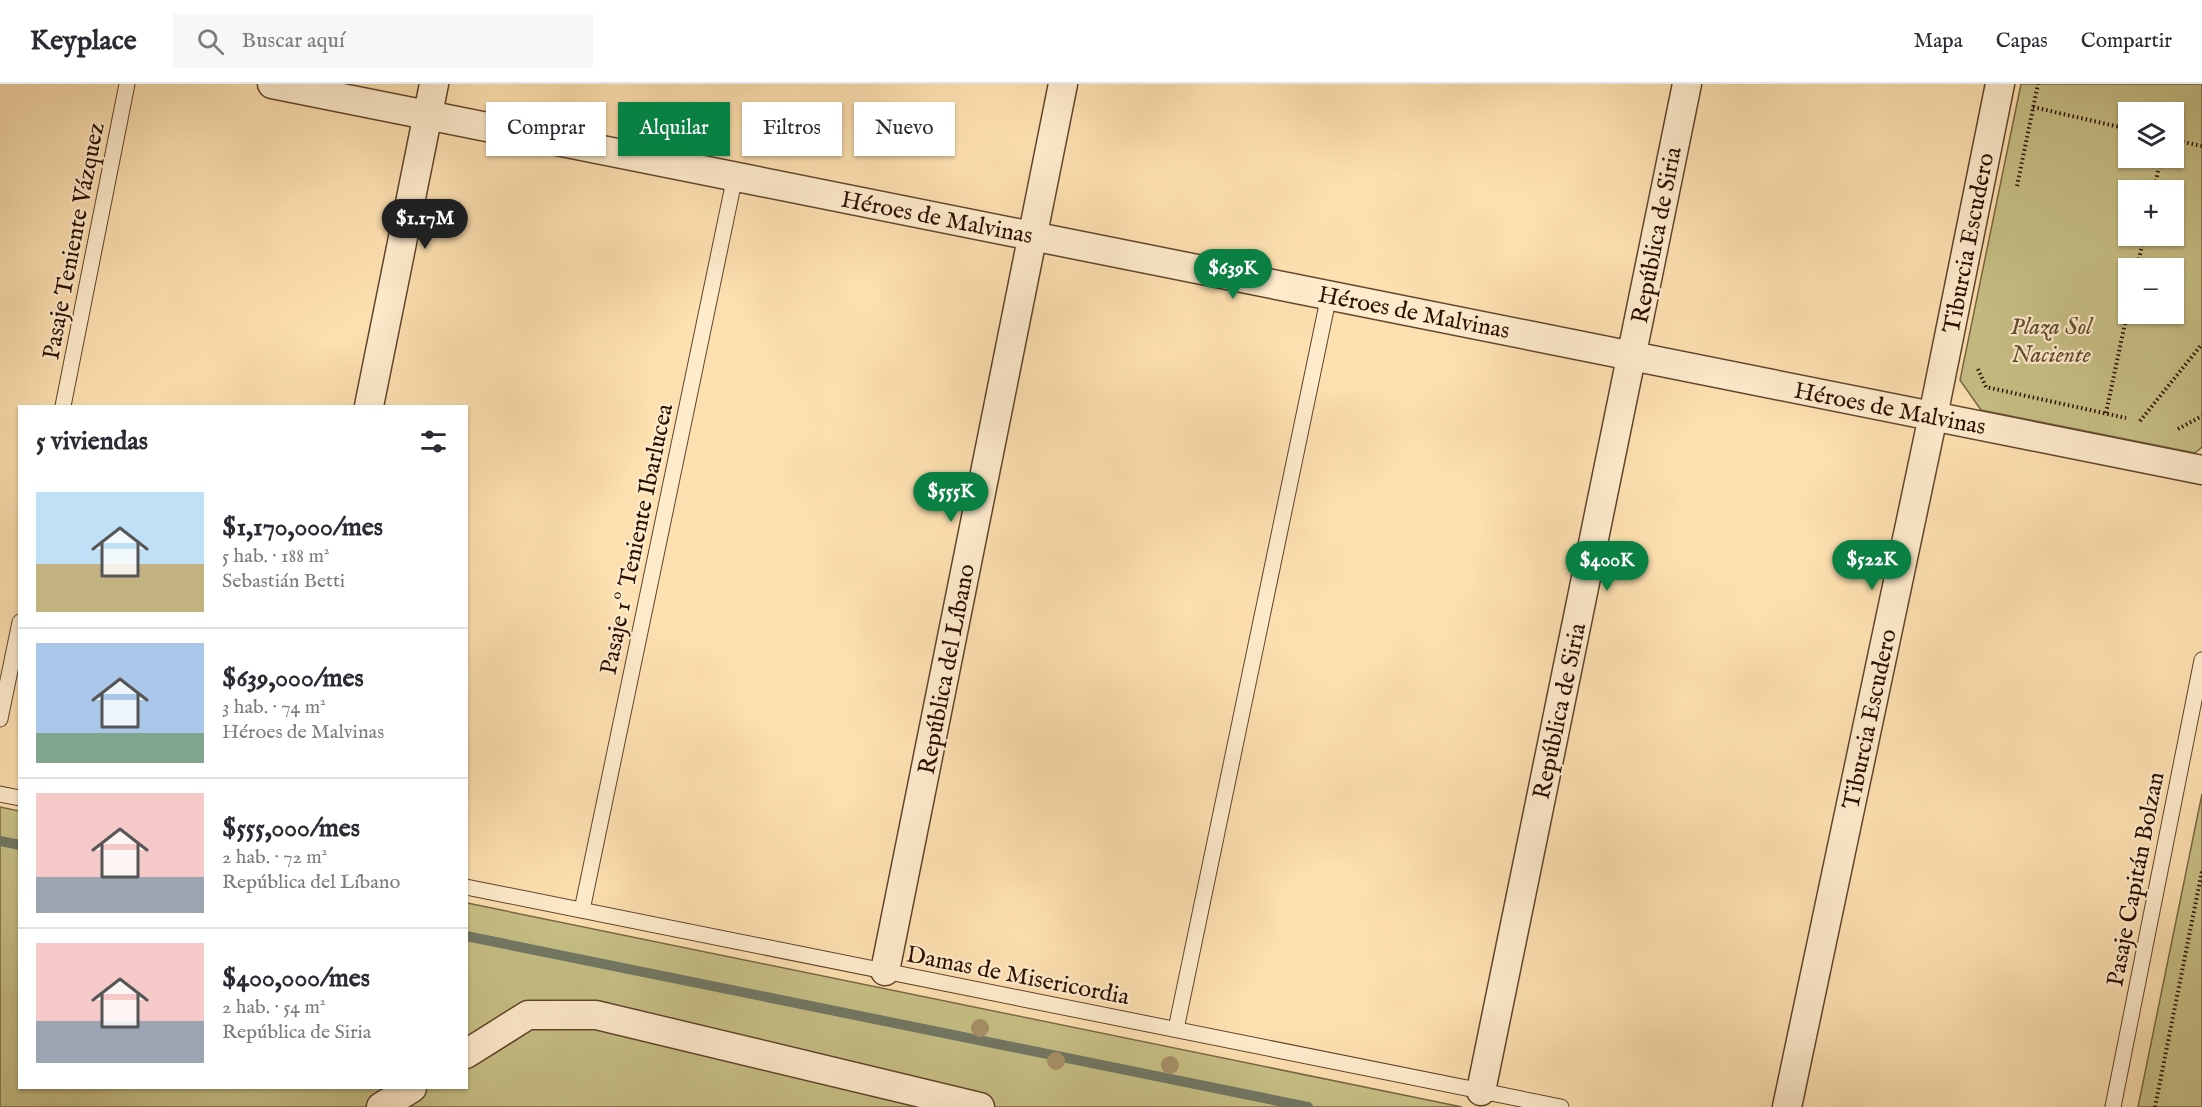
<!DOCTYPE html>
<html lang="es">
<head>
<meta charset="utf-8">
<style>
  body { margin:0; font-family:"IM FELL English",serif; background:#f7f7f7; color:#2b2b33; height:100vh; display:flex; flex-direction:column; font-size:22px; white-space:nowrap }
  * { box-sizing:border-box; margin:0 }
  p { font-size:20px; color:#7c7c81 }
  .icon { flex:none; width:33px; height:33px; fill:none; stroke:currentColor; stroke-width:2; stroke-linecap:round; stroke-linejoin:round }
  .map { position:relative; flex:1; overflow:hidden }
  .drawer { position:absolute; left:18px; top:321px; width:450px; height:684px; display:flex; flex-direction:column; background:#fff; border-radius:0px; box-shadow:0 2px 4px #0004 }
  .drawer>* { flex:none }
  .banner { position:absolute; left:486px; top:18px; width:570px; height:54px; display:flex; gap:12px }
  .fabs { position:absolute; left:2118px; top:18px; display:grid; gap:12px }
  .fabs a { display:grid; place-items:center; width:66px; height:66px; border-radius:0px; background:#fff; box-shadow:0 2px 4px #0004; font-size:30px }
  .price { position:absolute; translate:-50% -51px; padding:0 14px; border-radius:21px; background:#0b8043; color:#fff; font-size:20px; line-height:39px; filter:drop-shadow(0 2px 3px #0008) }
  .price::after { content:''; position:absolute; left:50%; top:36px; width:18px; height:14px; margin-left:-9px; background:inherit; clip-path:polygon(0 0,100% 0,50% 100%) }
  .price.on { background:#222; color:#fff }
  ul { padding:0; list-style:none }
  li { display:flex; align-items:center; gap:18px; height:150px; padding:0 18px }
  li+li { border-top:2px solid #e1e1e2 }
  li span { display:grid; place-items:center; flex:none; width:168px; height:120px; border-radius:0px; color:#555 }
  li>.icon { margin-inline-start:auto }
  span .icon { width:72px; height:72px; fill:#fffc; stroke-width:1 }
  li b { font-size:26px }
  h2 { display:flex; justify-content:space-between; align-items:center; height:72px; padding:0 18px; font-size:26px }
  .chip { padding:0 21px; border-radius:0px; background:#fff; box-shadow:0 2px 4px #0004; font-size:21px; line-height:54px }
  .chip.on { background:#0b8043; color:#fff }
  header { display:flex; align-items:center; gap:36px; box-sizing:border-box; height:84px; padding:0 30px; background:#fff; border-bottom:2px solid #e1e1e2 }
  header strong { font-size:28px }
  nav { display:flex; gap:33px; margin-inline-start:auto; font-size:21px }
  .search { width:420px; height:54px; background:#f7f7f7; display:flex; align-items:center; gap:15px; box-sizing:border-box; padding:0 21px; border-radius:0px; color:#7c7c81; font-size:22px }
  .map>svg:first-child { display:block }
  .green { fill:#c7c086; stroke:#796843; stroke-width:1.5; fill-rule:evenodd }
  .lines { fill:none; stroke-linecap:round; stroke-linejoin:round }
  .stream { stroke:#717865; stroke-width:10 }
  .service-casing { stroke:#60442c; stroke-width:17 }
  .minor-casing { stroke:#60442c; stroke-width:31 }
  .path { stroke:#2b1000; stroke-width:4; stroke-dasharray:1.5 3; stroke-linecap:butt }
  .service { stroke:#feebcc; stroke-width:15 }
  .minor { stroke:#feebcc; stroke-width:28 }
  .tree { fill:#a89069 }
  .labels { text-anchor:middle; stroke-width:4.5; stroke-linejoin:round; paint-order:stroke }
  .street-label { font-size:24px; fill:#2b1000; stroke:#feebcc }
  .park-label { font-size:24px; font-style:italic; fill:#624e2f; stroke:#feebcc }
</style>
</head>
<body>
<header>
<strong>Keyplace</strong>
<div class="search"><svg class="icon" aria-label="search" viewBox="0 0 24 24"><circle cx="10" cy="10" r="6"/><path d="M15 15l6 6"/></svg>Buscar aquí</div>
<nav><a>Mapa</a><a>Capas</a><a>Compartir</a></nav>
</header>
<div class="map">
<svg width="2202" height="1023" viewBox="0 0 2202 1023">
  <rect width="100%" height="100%" fill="#fde0b0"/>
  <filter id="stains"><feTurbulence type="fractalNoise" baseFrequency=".00333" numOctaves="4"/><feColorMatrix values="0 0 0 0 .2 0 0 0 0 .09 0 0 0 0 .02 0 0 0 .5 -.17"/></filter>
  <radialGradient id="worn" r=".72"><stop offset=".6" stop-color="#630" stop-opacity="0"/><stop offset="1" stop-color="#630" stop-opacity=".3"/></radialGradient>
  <g class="green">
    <path d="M2021,0H2202V363L2195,369L1981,326L1960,296ZM2174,28V74H2128V28ZM2174,106V152H2128V106ZM2128,184H2174V230H2128Z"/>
    <path d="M2202,710V1023H2138Z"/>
    <path d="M0,723L19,727L20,1004H466L467,819L1462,1023H0Z"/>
  </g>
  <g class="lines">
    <g class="stream">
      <path d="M0,757L20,761"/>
      <path d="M466,852L1308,1023"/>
    </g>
    <g class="service-casing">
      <g id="service">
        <path d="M63,322L127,0"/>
        <path d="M0,635L20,538"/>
        <path d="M0,710L20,714"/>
        <path d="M466,803L1561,1023"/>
        <path d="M582,826L735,92"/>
        <path d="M1176,945L1329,211"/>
        <path d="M2113,1023L2202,576"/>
      </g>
    </g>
    <g class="minor-casing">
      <g id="minor">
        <path d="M272,0L2202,386"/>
        <path d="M369,322L434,0"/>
        <path d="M885,887L1063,0"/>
        <path d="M466,970L528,931H596L980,1023"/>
        <path d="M1481,1007L1687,0"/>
        <path d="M381,1023L412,1004"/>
        <path d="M1787,1023L1933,332L2000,0"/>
      </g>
    </g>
    <g class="path">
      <path d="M2033,23L2128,45"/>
      <path d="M2174,56L2202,62"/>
      <path d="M2017,102L2038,0"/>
      <path d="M2154,106L2161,74"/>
      <path d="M2137,184L2144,152"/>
      <path d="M1978,285L1986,303L2126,334"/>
      <path d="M2106,329L2128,225"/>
      <path d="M2140,337L2202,260"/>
      <path d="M2178,345L2202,332"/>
      <path d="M2155,1023L2202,787"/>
    </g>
    <use href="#service" class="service"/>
    <use href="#minor" class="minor"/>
  </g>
  <g class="tree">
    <circle cx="980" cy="944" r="9"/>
    <circle cx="1056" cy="977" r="9"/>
    <circle cx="1170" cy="981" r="9"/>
  </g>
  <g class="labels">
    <g class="street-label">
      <text transform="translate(937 133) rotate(11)" y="8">Héroes de Malvinas</text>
      <text transform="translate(1656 151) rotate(-79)" y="8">República de Siria</text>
      <text transform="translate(73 157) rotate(-79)" y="8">Pasaje Teniente Vázquez</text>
      <text transform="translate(1968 159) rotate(-79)" y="8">Tiburcia Escudero</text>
      <text transform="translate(1414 228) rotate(11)" y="8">Héroes de Malvinas</text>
      <text transform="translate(1890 324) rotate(11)" y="8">Héroes de Malvinas</text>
      <text transform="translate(636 455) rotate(-78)" y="8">Pasaje 1º Teniente Ibarlucea</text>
      <text transform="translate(946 585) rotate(-79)" y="8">República del Líbano</text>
      <text transform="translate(1559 627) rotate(-78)" y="8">República de Siria</text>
      <text transform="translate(1869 635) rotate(-78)" y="8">Tiburcia Escudero</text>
      <text transform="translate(2135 795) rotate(-79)" y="8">Pasaje Capitán Bolzan</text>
      <text transform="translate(1018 891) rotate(11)" y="8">Damas de Misericordia</text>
    </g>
    <g class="park-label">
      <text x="2051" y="250">Plaza Sol<tspan x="2051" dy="28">Naciente</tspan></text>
    </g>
  </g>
  <rect width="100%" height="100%" filter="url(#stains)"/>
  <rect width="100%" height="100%" fill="url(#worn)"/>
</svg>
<div class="fabs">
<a><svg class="icon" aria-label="layers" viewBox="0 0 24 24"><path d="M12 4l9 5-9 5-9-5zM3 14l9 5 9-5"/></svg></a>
<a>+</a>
<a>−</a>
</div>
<b class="price on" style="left:425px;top:166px">$1.17M</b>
<b class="price" style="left:1233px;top:216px">$639K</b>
<b class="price" style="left:951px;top:439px">$555K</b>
<b class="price" style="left:1872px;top:507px">$522K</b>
<b class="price" style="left:1607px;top:508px">$400K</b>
<div class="banner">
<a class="chip">Comprar</a>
<a class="chip on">Alquilar</a>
<a class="chip">Filtros</a>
<a class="chip">Nuevo</a>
</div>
<section class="drawer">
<h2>5 viviendas<svg class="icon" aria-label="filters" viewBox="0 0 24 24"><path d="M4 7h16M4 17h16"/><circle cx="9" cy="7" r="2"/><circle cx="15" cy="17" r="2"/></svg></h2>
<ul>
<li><span style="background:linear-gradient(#bfe0f5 60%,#c2b280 0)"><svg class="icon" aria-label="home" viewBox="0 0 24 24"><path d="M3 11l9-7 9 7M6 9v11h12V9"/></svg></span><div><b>$1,170,000/mes</b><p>5 hab. · 188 m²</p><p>Sebastián Betti</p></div></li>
<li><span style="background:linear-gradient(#a9c7e8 75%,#7fa58c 0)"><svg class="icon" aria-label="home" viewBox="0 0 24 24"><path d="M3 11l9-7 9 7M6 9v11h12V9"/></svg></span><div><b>$639,000/mes</b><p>3 hab. · 74 m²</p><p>Héroes de Malvinas</p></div></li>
<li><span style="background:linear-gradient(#f6c9c9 70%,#9aa5b1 0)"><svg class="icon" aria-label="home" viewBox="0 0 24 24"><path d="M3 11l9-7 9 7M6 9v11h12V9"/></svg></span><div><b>$555,000/mes</b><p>2 hab. · 72 m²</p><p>República del Líbano</p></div></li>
<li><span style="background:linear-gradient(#f6c9c9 65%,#9aa5b1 0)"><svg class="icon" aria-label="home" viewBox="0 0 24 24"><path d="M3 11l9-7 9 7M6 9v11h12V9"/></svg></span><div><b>$400,000/mes</b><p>2 hab. · 54 m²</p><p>República de Siria</p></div></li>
</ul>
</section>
</div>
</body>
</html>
